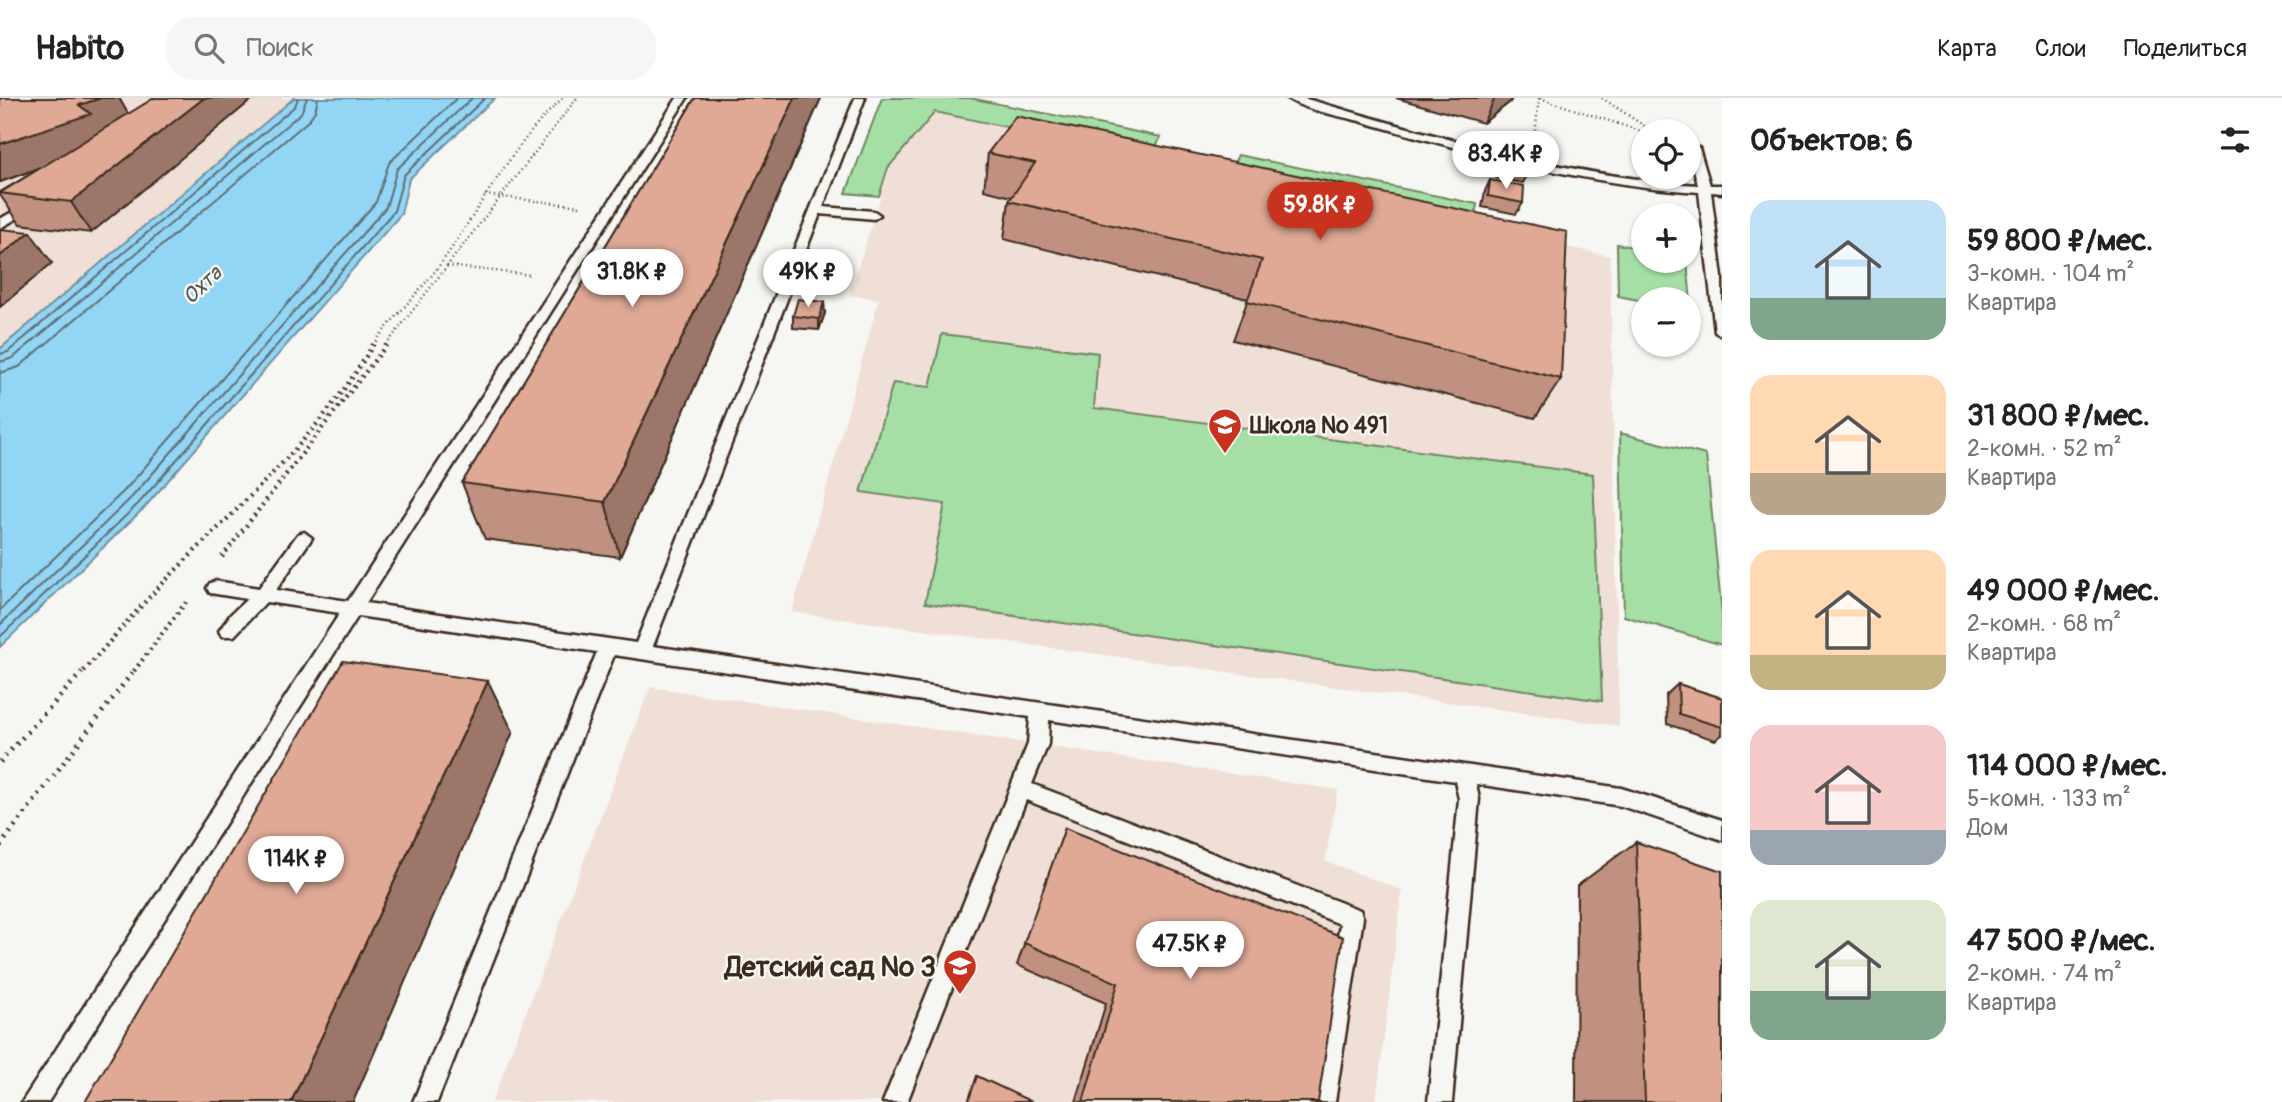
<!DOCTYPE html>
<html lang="ru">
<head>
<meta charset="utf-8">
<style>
  body { margin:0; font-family:Pangolin,sans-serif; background:#f6f6f6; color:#222; height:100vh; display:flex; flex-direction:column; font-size:26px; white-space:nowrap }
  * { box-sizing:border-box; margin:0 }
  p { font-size:23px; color:#767676 }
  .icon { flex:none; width:38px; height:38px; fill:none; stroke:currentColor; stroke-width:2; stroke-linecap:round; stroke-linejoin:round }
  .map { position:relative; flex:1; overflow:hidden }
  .side { display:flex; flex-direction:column; background:#fff; width:560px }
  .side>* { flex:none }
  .fabs { position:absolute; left:1631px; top:21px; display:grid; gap:14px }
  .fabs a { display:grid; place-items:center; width:70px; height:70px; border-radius:50%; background:#fff; box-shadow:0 2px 5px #0004; font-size:35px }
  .price { position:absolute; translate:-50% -60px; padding:0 16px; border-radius:24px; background:#fff; color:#222; font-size:23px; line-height:46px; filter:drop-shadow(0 2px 4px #0008) }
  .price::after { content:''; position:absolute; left:50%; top:42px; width:21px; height:16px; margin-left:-10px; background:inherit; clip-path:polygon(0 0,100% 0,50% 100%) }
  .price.current { background:#c8321e; color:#fff }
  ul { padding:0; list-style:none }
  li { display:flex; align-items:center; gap:21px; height:175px; padding:0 28px }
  li span { display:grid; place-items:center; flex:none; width:196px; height:140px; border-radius:21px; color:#555 }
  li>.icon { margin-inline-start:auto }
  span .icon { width:84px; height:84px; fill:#fffc; stroke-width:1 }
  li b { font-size:30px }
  h2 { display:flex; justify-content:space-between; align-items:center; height:84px; padding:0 28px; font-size:30px }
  header { display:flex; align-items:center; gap:42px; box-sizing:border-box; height:98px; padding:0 35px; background:#fff; border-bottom:2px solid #e0e0e0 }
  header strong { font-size:33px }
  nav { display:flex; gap:38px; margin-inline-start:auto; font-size:24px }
  .search { width:490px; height:63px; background:#f6f6f6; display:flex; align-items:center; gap:18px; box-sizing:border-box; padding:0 24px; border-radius:28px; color:#767676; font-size:26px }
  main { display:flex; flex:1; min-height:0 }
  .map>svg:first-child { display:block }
  .built { fill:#efdfd6 }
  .green { fill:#a5dfa5; stroke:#708462; stroke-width:2 }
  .water { fill:#93d5f5; stroke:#70919f; stroke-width:2 }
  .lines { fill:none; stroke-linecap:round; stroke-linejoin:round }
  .shore { stroke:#5e6e74; stroke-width:2 }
  .service-casing { stroke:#3b2a1e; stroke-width:5 }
  .path-far2 { stroke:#3b2a1e; stroke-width:2.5; stroke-dasharray:1 3.5; stroke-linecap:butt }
  .path-far1 { stroke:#3b2a1e; stroke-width:4.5; stroke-dasharray:2 4.5; stroke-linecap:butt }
  .path { stroke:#3b2a1e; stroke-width:5; stroke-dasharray:2 6; stroke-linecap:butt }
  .service { fill:#f6f6f2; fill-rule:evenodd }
  .wall { fill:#c09181; stroke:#3b2a1e; stroke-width:2 }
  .shaded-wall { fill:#9c7669; stroke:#3b2a1e; stroke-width:2 }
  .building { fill:#dfa996; stroke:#3b2a1e; stroke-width:2 }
  .labels { text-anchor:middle; stroke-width:5; stroke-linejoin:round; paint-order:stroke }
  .far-water-label { font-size:21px; font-style:italic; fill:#515554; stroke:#f6f6f2 }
  .poi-label { font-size:23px; font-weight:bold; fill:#3b2a1e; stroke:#f6f6f2; text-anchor:start }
  .near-poi-label { font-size:28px; font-weight:bold; fill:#3b2a1e; stroke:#f6f6f2; text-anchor:end }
</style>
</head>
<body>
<header>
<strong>Habito</strong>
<div class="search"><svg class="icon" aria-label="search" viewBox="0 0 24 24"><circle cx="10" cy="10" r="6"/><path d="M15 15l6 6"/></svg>Поиск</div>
<nav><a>Карта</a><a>Слои</a><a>Поделиться</a></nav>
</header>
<main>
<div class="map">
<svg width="1722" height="1004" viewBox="0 0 1722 1004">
  <rect width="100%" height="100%" fill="#f6f6f2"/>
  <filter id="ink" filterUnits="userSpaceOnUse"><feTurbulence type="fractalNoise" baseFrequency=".0143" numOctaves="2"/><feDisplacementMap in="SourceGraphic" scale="14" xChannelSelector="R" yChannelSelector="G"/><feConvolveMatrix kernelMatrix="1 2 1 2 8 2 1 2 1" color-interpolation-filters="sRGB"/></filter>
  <g filter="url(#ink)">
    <g class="built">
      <path d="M0,0H294L0,251Z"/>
      <path d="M936,15L1610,158L1619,628L792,514L879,201L849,197L890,70Z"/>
      <path d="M650,589L1338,692L1325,763L1402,792L1376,1004H492Z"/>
    </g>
    <g class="green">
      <path d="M882,0H970L1161,39L1150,59L935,14L888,70L879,98L846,95Z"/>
      <path d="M1238,57L1477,106L1474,128L1229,76Z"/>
      <path d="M1617,146L1643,151V163H1687L1692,214L1689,213V201L1643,203L1618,198Z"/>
      <path d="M942,236L1098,255L1094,310L1593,376L1602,603L925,505L945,406L861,394L893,285L930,289Z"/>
      <path d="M1620,335L1706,357L1722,517V547L1624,518Z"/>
    </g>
    <path class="water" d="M294,0H495L409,81L401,116L144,410L0,549V251Z"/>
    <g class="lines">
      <g class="shore">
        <path d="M0,256L8,254L295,8L298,0"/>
        <path d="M0,264L13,260L301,15L307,0"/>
        <path d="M0,275L19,269L308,23L315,13L318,0"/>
        <path d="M0,512L125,392L376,104L389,65L457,0"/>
        <path d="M0,527L132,399L386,109L397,71L472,0"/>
        <path d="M0,539L139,405L394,113L404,77L485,0"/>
      </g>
      <g class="service-casing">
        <g id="service">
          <path d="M677,0H687L366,505L636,545L855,0H865L823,109L874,113L880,117L874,121L820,116L653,548L1621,690L1722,722V742L1621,708L1476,686L1479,701L1452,1004H1428L1459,701L1455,683L1049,622L1048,646L1032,686L1360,812L1363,820L1335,1004H1311L1340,826L1026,702L907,1004H883L1028,646L1030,619L614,557L437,1004H413L597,554L358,518L48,1004H22L340,515L266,504L234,538H222L219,533L231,516L247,501L210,495L207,490L210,485L216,483L259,490L298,436L304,434L312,440L276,492L348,503Z"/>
          <path d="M1287,0H1303C1430,36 1566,79 1698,87L1689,52L1699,50L1710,87H1722V95L1711,94L1722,179V238L1715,234L1699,94C1586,87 1472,55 1363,24C1342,18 1303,12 1287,0Z"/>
          <path d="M35,101L39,102V108L0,130V121Z"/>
        </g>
      </g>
      <g class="path-far2">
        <path d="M1540,0L1643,34"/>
        <path d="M1602,0L1652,33"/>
        <path d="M1535,37L1539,0"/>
        <path d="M485,97L580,108"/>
        <path d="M447,168L532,177"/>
        <path d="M373,247C394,218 421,193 442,164C481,109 513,45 563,0"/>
        <path d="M386,247L577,0"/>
      </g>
      <g class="path-far1">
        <path d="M222,459L388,245"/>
        <path d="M84,573C112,541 140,508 170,478C244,402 321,337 374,245"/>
        <path d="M134,573L186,504"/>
      </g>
      <g class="path">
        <path d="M0,664L85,571"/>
        <path d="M0,748L135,571"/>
      </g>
      <use href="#service" class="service"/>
    </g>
    <g class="wall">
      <path d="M0,0H119L128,17L91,135L20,126L0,97V94L42,69L0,84Z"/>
      <path d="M695,0H821L620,459L485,441L462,385Z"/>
      <path d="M1396,0H1512L1510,4L1483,25Z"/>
      <path d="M1016,18L1561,281L1535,320L1233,242L1248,201L1004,141L1009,103L1012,99L984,92L988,55Z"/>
      <path d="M1503,57L1529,74L1523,85L1496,80L1498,68Z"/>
      <path d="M1490,82L1523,105L1516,116L1482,109L1485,93Z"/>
      <path d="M825,215L819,232L793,230V218Z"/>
      <path d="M1678,586L1722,600V637L1715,642L1667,626L1666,597Z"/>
      <path d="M1065,730L1318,1004H1076L1106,905L1017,867Z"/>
      <path d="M1636,744L1722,1004H1576L1577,788Z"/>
    </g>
    <g class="shaded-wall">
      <path d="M101,0H119L133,24L108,45L0,84V46L79,7Z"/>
      <path d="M204,0H254L91,135L71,104Z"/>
      <path d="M795,0H821L620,459L605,404Z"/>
      <path d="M1495,0H1512L1510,4L1483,25Z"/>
      <path d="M30,134L52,165L0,209V158Z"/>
      <path d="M824,204L825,215L819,232V221Z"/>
      <path d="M488,583L513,634L353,1004H291Z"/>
    </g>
    <g class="building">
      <path d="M0,0H101L79,7L91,16L0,46Z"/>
      <path d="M154,0H204L71,104L0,95Z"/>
      <path d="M695,0H795L605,404L462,385Z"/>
      <path d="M1016,18L1567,134L1561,281L1247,203L1262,162L1009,103L1035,65L988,55Z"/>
      <path d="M1503,57L1530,62L1529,74L1502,69Z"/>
      <path d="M1490,82L1524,88L1523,105L1488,98Z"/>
      <path d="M0,131L30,134L0,158Z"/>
      <path d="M798,201L824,204L819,221L793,218Z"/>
      <path d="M343,563L488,583L291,1004H85Z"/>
      <path d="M1678,586L1722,600V629L1679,616Z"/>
      <path d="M1065,730L1343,839L1318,1004H1083L1118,885L1024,845Z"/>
      <path d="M1636,744L1722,773V1004H1645Z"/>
      <path d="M977,978L1032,1004H968Z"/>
    </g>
  </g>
  <defs>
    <g id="school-pin" transform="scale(1.75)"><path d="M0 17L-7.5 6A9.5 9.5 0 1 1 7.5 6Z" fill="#c8321e" stroke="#f6f6f2"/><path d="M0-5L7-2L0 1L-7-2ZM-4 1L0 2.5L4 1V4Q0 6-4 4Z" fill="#fff"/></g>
  </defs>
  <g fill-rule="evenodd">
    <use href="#school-pin" x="1225" y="327"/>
    <use href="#school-pin" x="960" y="868"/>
  </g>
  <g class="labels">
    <g class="far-water-label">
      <text transform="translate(202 187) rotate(-43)" y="7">Охта</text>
    </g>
    <g class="poi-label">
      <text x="1250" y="335">Школа № 491</text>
    </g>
    <g class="near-poi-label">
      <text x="936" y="878">Детский сад № 3</text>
    </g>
  </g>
</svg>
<div class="fabs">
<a><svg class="icon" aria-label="locate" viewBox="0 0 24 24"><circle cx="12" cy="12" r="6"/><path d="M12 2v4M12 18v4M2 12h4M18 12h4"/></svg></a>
<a>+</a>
<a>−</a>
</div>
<b class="price" style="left:1506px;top:93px">83.4K ₽</b>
<b class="price current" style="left:1320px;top:144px">59.8K ₽</b>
<b class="price" style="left:632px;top:211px">31.8K ₽</b>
<b class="price" style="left:808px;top:211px">49K ₽</b>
<b class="price" style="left:296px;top:798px">114K ₽</b>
<b class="price" style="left:1190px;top:883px">47.5K ₽</b>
</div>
<section class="side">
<h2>Объектов: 6<svg class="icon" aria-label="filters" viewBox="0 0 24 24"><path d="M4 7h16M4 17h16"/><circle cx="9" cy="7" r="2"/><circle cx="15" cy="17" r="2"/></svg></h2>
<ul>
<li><span style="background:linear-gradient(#bfe0f5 70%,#7fa58c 0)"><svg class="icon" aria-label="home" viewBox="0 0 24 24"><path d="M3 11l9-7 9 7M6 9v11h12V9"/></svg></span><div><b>59 800 ₽/мес.</b><p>3-комн. · 104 m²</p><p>Квартира</p></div></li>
<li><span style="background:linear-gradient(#ffd9b3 70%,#b9a48a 0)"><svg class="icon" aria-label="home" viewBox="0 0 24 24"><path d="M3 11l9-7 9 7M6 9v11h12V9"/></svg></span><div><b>31 800 ₽/мес.</b><p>2-комн. · 52 m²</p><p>Квартира</p></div></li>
<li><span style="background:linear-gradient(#ffd9b3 75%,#c2b280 0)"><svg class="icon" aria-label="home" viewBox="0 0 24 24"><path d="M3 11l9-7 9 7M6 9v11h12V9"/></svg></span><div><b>49 000 ₽/мес.</b><p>2-комн. · 68 m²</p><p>Квартира</p></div></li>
<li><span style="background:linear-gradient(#f6c9c9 75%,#9aa5b1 0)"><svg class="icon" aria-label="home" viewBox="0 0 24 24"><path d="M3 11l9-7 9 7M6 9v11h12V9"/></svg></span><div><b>114 000 ₽/мес.</b><p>5-комн. · 133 m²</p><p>Дом</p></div></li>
<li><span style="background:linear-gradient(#dfe7d0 65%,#7fa58c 0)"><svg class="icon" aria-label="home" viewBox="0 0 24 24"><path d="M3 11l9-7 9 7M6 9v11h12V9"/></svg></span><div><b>47 500 ₽/мес.</b><p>2-комн. · 74 m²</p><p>Квартира</p></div></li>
</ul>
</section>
</main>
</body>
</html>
